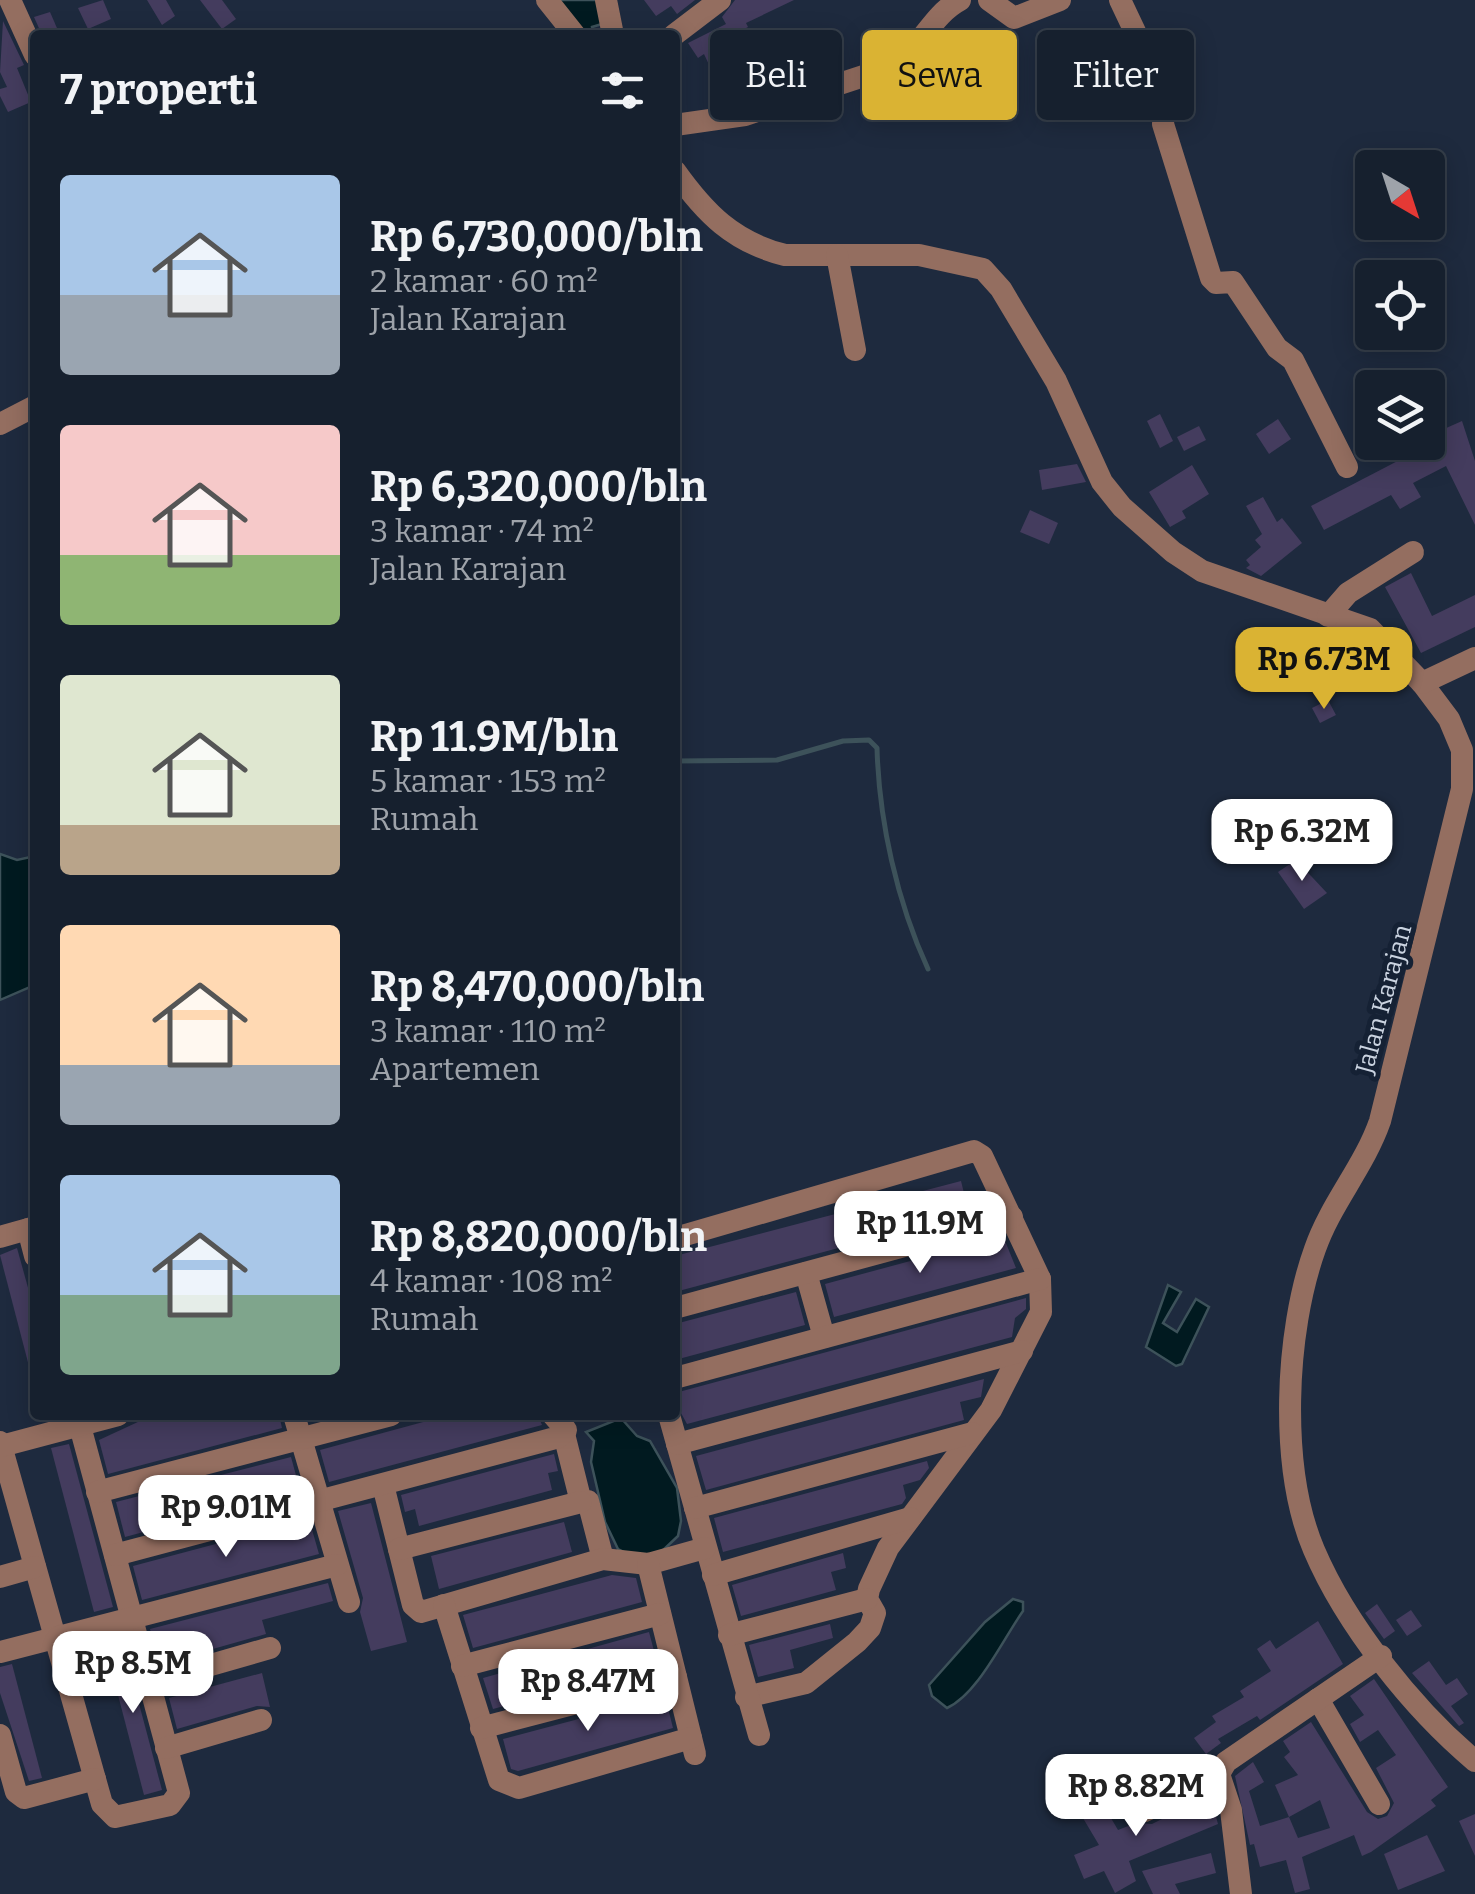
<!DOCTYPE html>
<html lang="id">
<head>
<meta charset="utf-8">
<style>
  body { margin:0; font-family:Bitter,serif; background:#1f2836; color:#f1f3f6; height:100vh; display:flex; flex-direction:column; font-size:38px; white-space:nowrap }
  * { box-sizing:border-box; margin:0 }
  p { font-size:32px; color:#9ea3aa }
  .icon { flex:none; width:55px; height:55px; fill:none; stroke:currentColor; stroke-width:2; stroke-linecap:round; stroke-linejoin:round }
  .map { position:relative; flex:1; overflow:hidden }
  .sheet { position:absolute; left:30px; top:30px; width:650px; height:1390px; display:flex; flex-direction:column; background:#16202e; border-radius:10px; box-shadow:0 5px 25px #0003,0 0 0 2px #353e4a }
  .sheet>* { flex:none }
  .banner { position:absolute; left:710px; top:30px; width:615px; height:90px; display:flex; gap:20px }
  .needle { width:65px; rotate:141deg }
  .controls { position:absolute; left:1355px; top:150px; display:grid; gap:20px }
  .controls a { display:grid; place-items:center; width:90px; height:90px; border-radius:10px; background:#16202e; box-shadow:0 5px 25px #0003,0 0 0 2px #353e4a; font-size:50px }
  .price { position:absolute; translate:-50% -85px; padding:0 22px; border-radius:20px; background:#fff; color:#222; font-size:32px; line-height:65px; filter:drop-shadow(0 2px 5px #0008) }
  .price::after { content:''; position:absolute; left:50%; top:60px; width:30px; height:22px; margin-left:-15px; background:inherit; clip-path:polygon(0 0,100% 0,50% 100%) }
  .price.current { background:#dab333; color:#111 }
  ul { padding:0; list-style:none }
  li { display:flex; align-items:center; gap:30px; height:250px; padding:0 30px }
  li span { display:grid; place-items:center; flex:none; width:280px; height:200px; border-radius:10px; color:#555 }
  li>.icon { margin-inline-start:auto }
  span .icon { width:120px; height:120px; fill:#fffc; stroke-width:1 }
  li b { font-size:42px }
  h2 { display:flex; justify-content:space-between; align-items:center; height:120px; padding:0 30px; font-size:42px }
  .chip { padding:0 35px; border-radius:10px; background:#16202e; box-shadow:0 5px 25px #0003,0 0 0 2px #353e4a; font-size:35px; line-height:90px }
  .chip.current { background:#dab333; color:#111 }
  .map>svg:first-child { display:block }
  .water { fill:#011a20; stroke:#3d525a; stroke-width:2.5 }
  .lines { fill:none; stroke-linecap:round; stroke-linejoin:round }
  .stream { stroke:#3d525a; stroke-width:5 }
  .building { fill:#443c5e; fill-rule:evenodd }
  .minor { stroke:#946e60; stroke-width:22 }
  .labels { text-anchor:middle; stroke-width:10; stroke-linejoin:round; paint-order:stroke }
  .street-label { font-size:25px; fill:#cad3e0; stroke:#152134 }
</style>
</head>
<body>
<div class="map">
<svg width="1475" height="1894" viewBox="0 0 1475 1894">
  <rect width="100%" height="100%" fill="#1e2a3e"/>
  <g class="water">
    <path d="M557,0H600L602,24L592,27L593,35H584Z"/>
    <path d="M0,854L17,860L35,856V985L0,1000Z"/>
    <path d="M1168,1285L1181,1292L1163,1323L1177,1332L1196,1299L1209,1307L1182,1364L1176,1366L1146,1347Z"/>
    <path d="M621,1418L637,1436L650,1441L677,1488L681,1521L678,1536L659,1554L636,1558L618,1549L605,1522L591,1462L594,1441L586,1432Z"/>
    <path d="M1013,1599L1023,1602V1611C1003,1639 978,1694 947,1708L932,1696L929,1685L985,1622Z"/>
  </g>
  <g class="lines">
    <path class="stream" d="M675,761L777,760L843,741L869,740L877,748C879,821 897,902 928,969"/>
  </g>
  <g class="building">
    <path d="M103,0L111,19L88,29L78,8Z"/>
    <path d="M147,0H166L175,16L162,25Z"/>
    <path d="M200,0H222L236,19L222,29Z"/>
    <path d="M644,0H695L677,14L671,6L656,16Z"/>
    <path d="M735,0H794L746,23L748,27L733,35L750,72L718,84L704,54L698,58L688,43L726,24L722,17Z"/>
    <path d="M50,12L60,35H42L34,17Z"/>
    <path d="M3,21L24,65L17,68L31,102L8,112L0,96V89L7,87L0,72Z"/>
    <path d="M1160,414L1173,441L1160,448L1147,421Z"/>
    <path d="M1278,419L1291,439L1269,454L1256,434Z"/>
    <path d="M1462,421L1475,461V525L1446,466L1413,483L1421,497L1400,509L1391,495L1324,530L1311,506L1438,440L1435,433Z"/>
    <path d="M1199,426L1206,440L1184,451L1177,437Z"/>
    <path d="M1077,464L1086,482L1042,490L1039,470Z"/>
    <path d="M1192,465L1209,494L1182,511L1186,518L1170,527L1149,492Z"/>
    <path d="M1263,497L1277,522L1282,518L1302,543L1261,576L1246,568L1250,565L1246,560L1261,547L1255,540L1262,534L1246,506Z"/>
    <path d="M1030,510L1058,523L1049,544L1020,532Z"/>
    <path d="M1411,573L1432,616L1475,595V627L1421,653L1385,587Z"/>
    <path d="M1328,700L1336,715L1320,723L1312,708Z"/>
    <path d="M1296,860L1327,893L1304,909L1278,872Z"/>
    <path d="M961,1181L969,1213L675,1292V1256Z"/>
    <path d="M1003,1236L1016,1268L834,1317L825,1284Z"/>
    <path d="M17,1248L35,1313V1369L30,1370L0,1255Z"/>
    <path d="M796,1292L805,1325L675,1360V1324Z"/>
    <path d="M1026,1298V1309L1015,1318L1012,1337L687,1424L675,1402V1393Z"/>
    <path d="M984,1379L981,1397L960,1402L964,1420L706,1490L696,1456Z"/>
    <path d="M153,1415H279L282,1428L108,1474L99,1440Z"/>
    <path d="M449,1415H538L542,1425L329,1482L320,1450Z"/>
    <path d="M69,1444L113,1607L94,1612L51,1448Z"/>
    <path d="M554,1454L558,1471L548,1473L552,1490L419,1526L415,1509L405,1512L401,1495Z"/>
    <path d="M291,1457L300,1490L125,1537L116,1502Z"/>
    <path d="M927,1461L929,1468L920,1480L903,1485L906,1498L902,1504L723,1552L714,1518Z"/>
    <path d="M371,1503L407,1642L371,1651L360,1612L363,1598L338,1511Z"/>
    <path d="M309,1519L319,1554L142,1600L133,1566Z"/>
    <path d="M564,1522L572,1552L439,1589L431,1556Z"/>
    <path d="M843,1553L846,1568L831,1572L836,1590L741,1616L732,1585Z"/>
    <path d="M612,1575L636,1578L642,1602L473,1648L463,1615Z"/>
    <path d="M328,1583L333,1601L262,1620L266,1634L160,1664L150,1629Z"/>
    <path d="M1377,1604L1395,1631L1384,1639L1365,1613Z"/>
    <path d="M1411,1610L1422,1626L1407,1636L1396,1620Z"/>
    <path d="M1318,1621L1343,1664L1266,1716L1260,1720L1257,1716L1218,1739L1221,1743L1206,1754L1194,1738L1216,1722L1212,1716L1244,1697L1240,1691L1271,1671L1257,1649L1270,1640L1276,1649Z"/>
    <path d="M830,1624L833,1638L790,1650L794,1668L758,1677L749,1645Z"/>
    <path d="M649,1632L658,1666L493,1709L483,1678Z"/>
    <path d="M121,1636L162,1790L144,1795L104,1641Z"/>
    <path d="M1429,1661L1446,1685L1457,1678L1468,1694L1451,1706L1464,1723L1459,1726L1412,1673Z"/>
    <path d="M12,1664L42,1778L29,1781L0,1693V1667Z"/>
    <path d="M262,1673L270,1707L257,1706L177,1729L169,1698Z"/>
    <path d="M1374,1679L1448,1787L1431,1800L1436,1806L1371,1852L1362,1856L1354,1835L1302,1857L1310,1889L1295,1893L1286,1860L1260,1867L1254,1844L1250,1845L1235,1776L1253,1762L1264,1782L1249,1791L1260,1826L1289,1817L1275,1785L1298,1775L1284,1757L1290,1752L1283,1741L1311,1722L1367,1812L1378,1819L1387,1816L1394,1803L1376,1768L1396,1755L1378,1730L1360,1742L1350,1724L1364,1715L1350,1696ZM1320,1800L1330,1828L1298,1838L1289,1817Z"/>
    <path d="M665,1696L673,1728L518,1771L511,1769L503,1739Z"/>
    <path d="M1210,1795L1218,1824L1129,1861L1136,1881L1115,1893L1104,1871L1084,1879L1074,1855L1099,1845L1077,1808L1098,1796L1118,1830L1136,1823L1152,1824Z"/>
    <path d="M1475,1814V1856L1459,1821Z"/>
    <path d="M1427,1835L1445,1871L1398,1890L1384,1854Z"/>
    <path d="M1211,1853L1216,1873L1175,1884L1180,1894H1153L1142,1871Z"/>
  </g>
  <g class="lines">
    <g class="minor">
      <path d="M10,0L35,55"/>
      <path d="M547,0L575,35"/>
      <path d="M606,0L613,35"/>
      <path d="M989,0L1014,18L1060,0"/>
      <path d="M1120,0L1165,95L1163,124L1211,278L1216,283L1233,282L1277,348L1293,360L1347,467"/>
      <path d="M674,35L720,0"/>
      <path d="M675,125L745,115L891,67C921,50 930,16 960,0"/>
      <path d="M675,171C705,213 733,242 785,255H919L983,269L1001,289L1056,381L1102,482L1122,507L1173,552L1202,571L1370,629L1422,683L1449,719L1462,750V789L1380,1121C1364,1167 1331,1203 1315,1249C1285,1332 1279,1468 1314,1550C1346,1625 1413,1709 1475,1761"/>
      <path d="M837,255L855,350"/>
      <path d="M0,424L35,406"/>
      <path d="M1328,616L1348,593L1413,552"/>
      <path d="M1422,683L1475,658"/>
      <path d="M35,1227L28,1229L35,1256"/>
      <path d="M0,1237L28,1229"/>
      <path d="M675,1238L974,1151L982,1156L1040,1279L1041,1312L991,1410L888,1548L869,1589L867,1599L875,1613L870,1628L857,1642L806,1683L746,1697"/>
      <path d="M806,1273L824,1337"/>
      <path d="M675,1308L1012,1217"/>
      <path d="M675,1378L1040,1279"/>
      <path d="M294,1415L349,1602"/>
      <path d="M669,1415L759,1735"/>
      <path d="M564,1434L581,1502L588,1501L603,1559"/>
      <path d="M0,1442L102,1804L115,1817L170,1805L179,1793L77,1415"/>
      <path d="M677,1444L1022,1351"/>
      <path d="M1,1446L118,1415"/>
      <path d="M383,1485L413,1605L421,1612L603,1559L648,1564L705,1548"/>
      <path d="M97,1492L391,1415"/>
      <path d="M695,1508L972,1433"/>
      <path d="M399,1549L581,1502"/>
      <path d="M115,1555L559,1437L566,1430L553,1415"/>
      <path d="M648,1564L695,1754"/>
      <path d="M713,1575L910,1518"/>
      <path d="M0,1577L35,1567"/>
      <path d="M444,1605L499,1780L519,1788L691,1738"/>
      <path d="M729,1635L867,1599"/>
      <path d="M0,1652L337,1565"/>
      <path d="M462,1666L660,1614"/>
      <path d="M148,1683L270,1648"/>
      <path d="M1318,1699L1379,1804"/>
      <path d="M481,1728L676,1677"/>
      <path d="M0,1735L16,1792L24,1798L95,1779"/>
      <path d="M166,1748L261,1720"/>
      <path d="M1145,1811L1219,1774"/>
      <path d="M1241,1894L1231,1810L1219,1774L1226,1762L1381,1656"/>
    </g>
  </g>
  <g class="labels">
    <g class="street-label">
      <text transform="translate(1383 999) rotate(-75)" y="9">Jalan Karajan</text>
    </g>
  </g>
</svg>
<div class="controls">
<a><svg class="needle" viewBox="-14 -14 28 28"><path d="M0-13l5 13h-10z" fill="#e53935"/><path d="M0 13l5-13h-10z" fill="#9ea3aa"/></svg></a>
<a><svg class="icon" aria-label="locate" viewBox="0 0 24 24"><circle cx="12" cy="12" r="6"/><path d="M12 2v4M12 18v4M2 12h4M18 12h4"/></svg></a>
<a><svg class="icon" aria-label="layers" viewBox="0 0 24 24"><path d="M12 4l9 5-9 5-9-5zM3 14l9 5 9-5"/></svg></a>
</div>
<b class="price current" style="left:1324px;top:712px">Rp 6.73M</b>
<b class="price" style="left:1302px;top:884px">Rp 6.32M</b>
<b class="price" style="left:920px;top:1276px">Rp 11.9M</b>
<b class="price" style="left:226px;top:1560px">Rp 9.01M</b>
<b class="price" style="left:133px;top:1716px">Rp 8.5M</b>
<b class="price" style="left:588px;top:1734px">Rp 8.47M</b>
<b class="price" style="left:1136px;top:1839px">Rp 8.82M</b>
<div class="banner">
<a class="chip">Beli</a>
<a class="chip current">Sewa</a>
<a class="chip">Filter</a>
</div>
<section class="sheet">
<h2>7 properti<svg class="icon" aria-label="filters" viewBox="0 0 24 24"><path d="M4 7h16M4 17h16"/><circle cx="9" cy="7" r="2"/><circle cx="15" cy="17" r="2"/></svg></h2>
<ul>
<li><span style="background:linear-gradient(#a9c7e8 60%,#9aa5b1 0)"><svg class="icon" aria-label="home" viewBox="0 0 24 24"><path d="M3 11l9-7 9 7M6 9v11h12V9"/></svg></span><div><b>Rp 6,730,000/bln</b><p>2 kamar · 60 m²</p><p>Jalan Karajan</p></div></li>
<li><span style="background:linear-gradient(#f6c9c9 65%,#8fb573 0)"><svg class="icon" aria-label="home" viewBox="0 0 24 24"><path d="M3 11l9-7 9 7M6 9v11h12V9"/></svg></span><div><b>Rp 6,320,000/bln</b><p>3 kamar · 74 m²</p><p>Jalan Karajan</p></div></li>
<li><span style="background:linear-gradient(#dfe7d0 75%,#b9a48a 0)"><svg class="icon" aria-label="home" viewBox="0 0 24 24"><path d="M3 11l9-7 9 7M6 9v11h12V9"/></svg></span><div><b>Rp 11.9M/bln</b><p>5 kamar · 153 m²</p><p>Rumah</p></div></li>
<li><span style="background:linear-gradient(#ffd9b3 70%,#9aa5b1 0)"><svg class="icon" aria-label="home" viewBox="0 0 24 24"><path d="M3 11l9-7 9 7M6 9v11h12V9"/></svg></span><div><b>Rp 8,470,000/bln</b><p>3 kamar · 110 m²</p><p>Apartemen</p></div></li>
<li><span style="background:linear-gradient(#a9c7e8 60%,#7fa58c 0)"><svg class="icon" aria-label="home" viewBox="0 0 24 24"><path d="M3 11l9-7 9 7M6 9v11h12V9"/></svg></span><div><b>Rp 8,820,000/bln</b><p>4 kamar · 108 m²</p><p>Rumah</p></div></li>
</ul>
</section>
</div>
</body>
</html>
